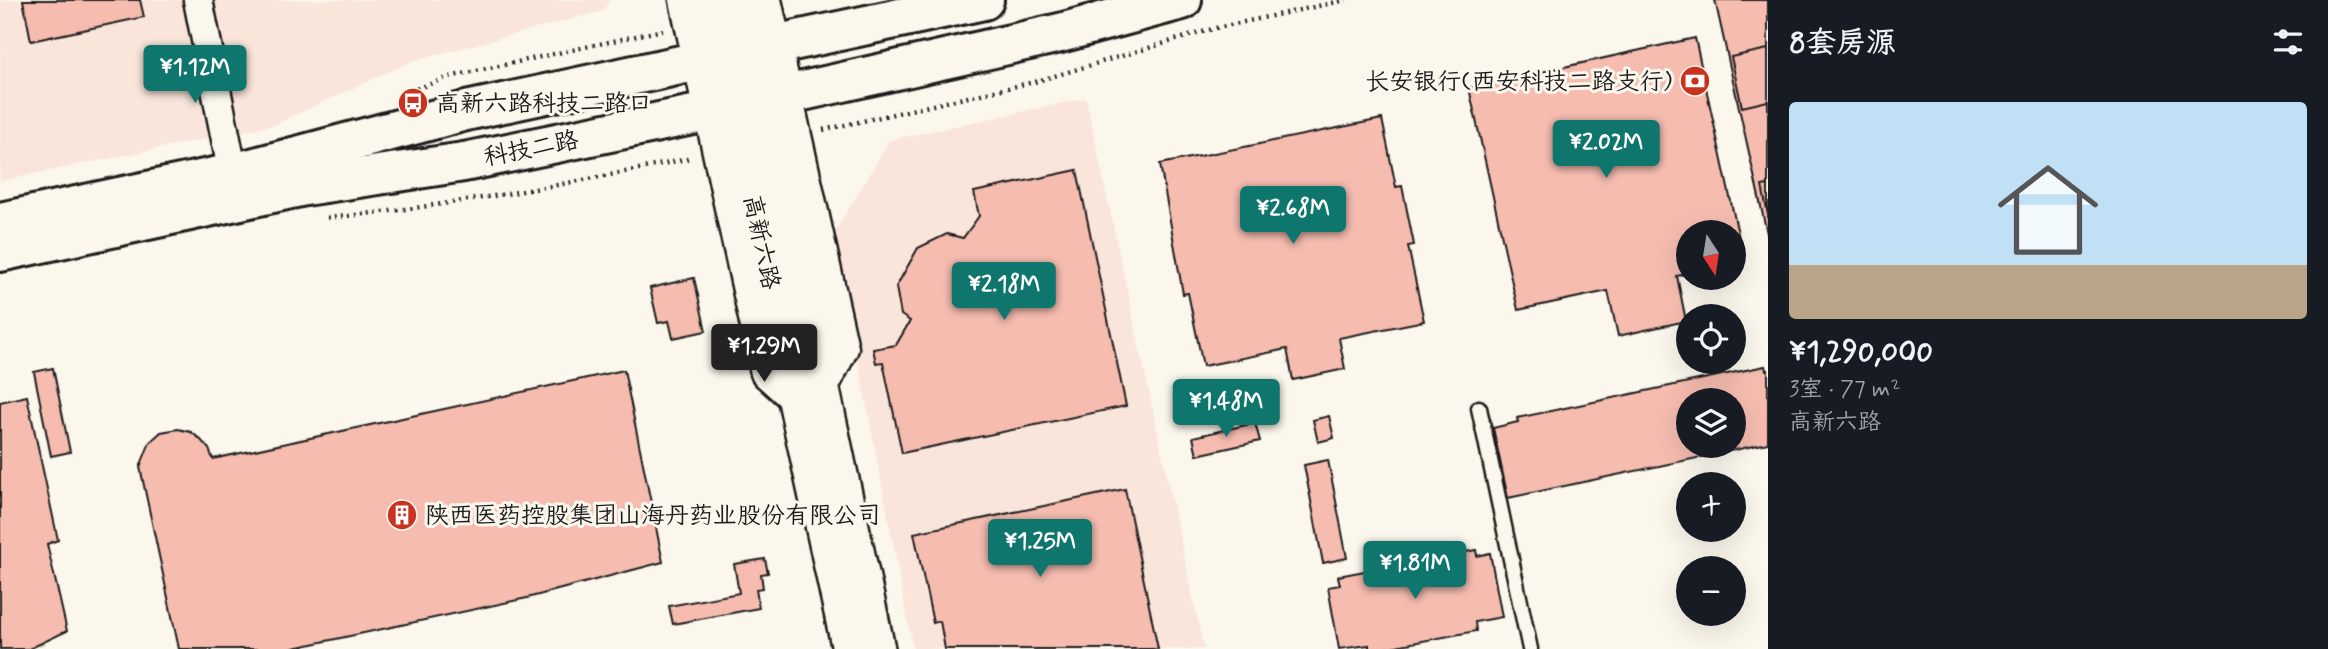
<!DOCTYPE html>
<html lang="zh">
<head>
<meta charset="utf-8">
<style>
  body { margin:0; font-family:Mynerve,"LXGW WenKai TC",sans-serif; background:#242831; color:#f1f3f6; height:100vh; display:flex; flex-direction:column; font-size:26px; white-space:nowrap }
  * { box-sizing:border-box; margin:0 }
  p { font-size:23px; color:#9ea1a6 }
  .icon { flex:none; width:38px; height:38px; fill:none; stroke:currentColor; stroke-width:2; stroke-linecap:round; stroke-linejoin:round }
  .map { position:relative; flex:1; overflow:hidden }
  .side { display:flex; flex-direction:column; background:#171b24; width:560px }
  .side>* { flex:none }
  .needle { width:46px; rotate:168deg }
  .buttons { position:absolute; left:1676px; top:220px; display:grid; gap:14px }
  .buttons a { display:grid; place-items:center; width:70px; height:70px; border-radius:50%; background:#171b24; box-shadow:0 7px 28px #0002; font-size:35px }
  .price { position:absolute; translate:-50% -60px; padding:0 16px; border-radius:7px; background:#0f766e; color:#fff; font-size:23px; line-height:46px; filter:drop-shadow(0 2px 4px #0008) }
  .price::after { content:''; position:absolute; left:50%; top:42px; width:21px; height:16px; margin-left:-10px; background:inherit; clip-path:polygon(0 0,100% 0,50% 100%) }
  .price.selected { background:#222; color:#fff }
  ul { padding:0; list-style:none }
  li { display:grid; align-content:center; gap:14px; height:371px; padding:0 21px }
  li+li { border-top:2px solid #363941 }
  li span { display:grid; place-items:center; height:217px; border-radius:7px; color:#555 }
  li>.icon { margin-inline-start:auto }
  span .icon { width:126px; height:126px; fill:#fffc; stroke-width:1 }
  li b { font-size:30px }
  h2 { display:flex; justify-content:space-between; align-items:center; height:84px; padding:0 21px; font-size:30px }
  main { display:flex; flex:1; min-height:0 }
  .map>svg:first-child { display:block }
  .built { fill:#fae5da }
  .building { fill:#f6bcb0; stroke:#1c1c1c; stroke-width:2; fill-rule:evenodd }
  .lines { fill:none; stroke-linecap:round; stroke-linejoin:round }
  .service-casing { stroke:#1c1c1c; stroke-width:19 }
  .minor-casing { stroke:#1c1c1c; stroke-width:33 }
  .tertiary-casing { stroke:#1c1c1c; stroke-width:40 }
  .secondary-casing { stroke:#1c1c1c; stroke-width:44 }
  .path { stroke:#1c1c1c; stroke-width:4.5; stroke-dasharray:2 5; stroke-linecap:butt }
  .service { stroke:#fbf7ec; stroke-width:14 }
  .minor { stroke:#fbf7ec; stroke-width:28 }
  .tertiary { stroke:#fbf7ec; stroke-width:35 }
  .secondary { stroke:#fbf7ec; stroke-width:38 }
  .labels { text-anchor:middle; stroke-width:6; stroke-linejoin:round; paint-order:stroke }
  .poi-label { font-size:24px; fill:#1c1c1c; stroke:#fbf7ec; text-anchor:start }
  .street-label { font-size:24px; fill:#1c1c1c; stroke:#fbf7ec }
</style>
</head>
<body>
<main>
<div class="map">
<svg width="1768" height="649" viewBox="0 0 1768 649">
  <rect width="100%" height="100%" fill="#fbf7ec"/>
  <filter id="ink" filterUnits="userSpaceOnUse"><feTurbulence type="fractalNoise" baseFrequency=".0143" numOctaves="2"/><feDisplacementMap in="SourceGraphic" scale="14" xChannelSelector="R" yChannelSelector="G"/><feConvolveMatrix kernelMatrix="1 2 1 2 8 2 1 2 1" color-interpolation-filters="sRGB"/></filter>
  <g filter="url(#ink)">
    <g class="built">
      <path d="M0,0H610L603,11L412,61L273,125L0,181Z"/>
      <path d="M1086,98L1204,649H913L834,233L890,140Z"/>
    </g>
    <g class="building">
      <path d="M23,0H140L144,17L31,41Z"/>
      <path d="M1715,0H1768V238Z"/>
      <path d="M1695,38L1744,261L1734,263V233H1689V273L1677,276L1686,321L1618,336L1608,291L1518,310L1469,88Z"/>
      <path d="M1768,49V101L1742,107L1731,57Z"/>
      <path d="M1382,119L1396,187L1402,186L1414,245L1408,246L1424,321L1339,338L1345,369L1293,380L1287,349L1203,366L1188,293L1183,294L1160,164Z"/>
      <path d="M1077,170L1126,406L902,453L883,362L876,363L873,349L896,345L910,321L901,315L896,287L918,248L947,234L963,238L979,216L974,192Z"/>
      <path d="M1768,185V215L1762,186Z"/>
      <path d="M694,278L706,331L673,338L669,321L658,323L650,288Z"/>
      <path d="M1765,366L1766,370H1768V443L1508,498L1493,428L1518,422L1517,418ZM1689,401H1734V446H1689Z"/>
      <path d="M53,368L70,452L51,456L34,372Z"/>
      <path d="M624,370L663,562L527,598L289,649H179L140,467L150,442L161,432L178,429L191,432L200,439L209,449L213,459Z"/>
      <path d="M27,396L58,540L47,544L67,631L29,649H0V402Z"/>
      <path d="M1329,416L1334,438L1318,442L1313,420Z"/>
      <path d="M1255,423L1260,441L1197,455L1193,437Z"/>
      <path d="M1328,460L1347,558L1323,563L1304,465Z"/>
      <path d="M1125,489L1158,649H945L940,621L933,623L914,533Z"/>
      <path d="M1476,550L1477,556L1490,553L1502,617L1475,622L1476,631L1380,649H1369V645L1339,649L1328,587L1340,585L1338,576Z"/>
      <path d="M765,559L768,573L761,574L763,588L756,589L759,608L673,624L669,606L739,593L734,564Z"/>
    </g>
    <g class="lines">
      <g class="service-casing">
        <path id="service" d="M1479,408L1530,649"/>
      </g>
      <g class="minor-casing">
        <g id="minor">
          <path d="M198,0L236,189"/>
          <path d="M684,0L765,373L797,402"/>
          <path d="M767,0L844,348L822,391"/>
        </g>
      </g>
      <g class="tertiary-casing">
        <g id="tertiary">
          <path d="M709,0L850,649"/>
          <path d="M739,0L877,649"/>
        </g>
      </g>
      <g class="secondary-casing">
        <g id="secondary">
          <path d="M0,222L233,173L466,111L984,0"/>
          <path d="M0,252L305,186L464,162L732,107L1060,33L1182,0"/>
        </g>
      </g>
      <g class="path">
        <path d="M410,91L449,77L663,30"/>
        <path d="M823,130L1034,82L1216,28L1346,0"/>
        <path d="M327,218C450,206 571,184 691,158"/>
      </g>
      <use href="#service" class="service"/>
      <use href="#minor" class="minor"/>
      <use href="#tertiary" class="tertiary"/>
      <use href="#secondary" class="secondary"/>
    </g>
  </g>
  <defs>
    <g id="bank-disc" transform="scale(1.575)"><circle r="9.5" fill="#c8321e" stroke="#fbf7ec"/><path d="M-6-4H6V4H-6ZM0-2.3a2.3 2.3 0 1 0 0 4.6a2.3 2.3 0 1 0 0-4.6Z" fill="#fff"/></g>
    <g id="bus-disc" transform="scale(1.575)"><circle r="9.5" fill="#c8321e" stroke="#fbf7ec"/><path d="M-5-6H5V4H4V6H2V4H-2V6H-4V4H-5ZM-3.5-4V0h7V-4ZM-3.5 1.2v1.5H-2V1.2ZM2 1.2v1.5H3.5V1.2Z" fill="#fff"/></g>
    <g id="building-disc" transform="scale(1.575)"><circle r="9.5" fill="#c8321e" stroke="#fbf7ec"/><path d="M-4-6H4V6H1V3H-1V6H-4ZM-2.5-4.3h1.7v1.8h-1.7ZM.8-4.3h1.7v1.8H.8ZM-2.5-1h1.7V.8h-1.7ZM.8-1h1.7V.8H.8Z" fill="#fff"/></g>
  </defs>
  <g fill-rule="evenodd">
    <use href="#bank-disc" x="1695" y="81"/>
    <use href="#bus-disc" x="413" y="103"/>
    <use href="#building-disc" x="402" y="515"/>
  </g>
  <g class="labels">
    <g class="poi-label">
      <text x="1672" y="89" text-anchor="end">长安银行(西安科技二路支行)</text>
      <text x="436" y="111">高新六路科技二路口</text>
      <text x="425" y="523">陕西医药控股集团山海丹药业股份有限公司</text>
    </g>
    <g class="street-label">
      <text transform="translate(531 148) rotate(-11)" y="8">科技二路</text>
      <text transform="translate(762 242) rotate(78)" y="8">高新六路</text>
    </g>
  </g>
</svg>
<div class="buttons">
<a><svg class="needle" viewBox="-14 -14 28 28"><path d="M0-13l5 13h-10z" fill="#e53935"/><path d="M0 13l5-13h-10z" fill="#9ea1a6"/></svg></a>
<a><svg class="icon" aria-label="locate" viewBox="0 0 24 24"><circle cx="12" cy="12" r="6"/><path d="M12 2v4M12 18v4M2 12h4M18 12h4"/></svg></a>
<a><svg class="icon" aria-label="layers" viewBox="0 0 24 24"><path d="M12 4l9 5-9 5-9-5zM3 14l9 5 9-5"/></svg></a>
<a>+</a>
<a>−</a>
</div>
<b class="price" style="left:195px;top:105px">¥1.12M</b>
<b class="price" style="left:1606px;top:180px">¥2.02M</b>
<b class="price" style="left:1293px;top:246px">¥2.68M</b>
<b class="price" style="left:1004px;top:322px">¥2.18M</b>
<b class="price selected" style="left:764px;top:384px">¥1.29M</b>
<b class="price" style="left:1226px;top:439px">¥1.48M</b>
<b class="price" style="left:1040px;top:579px">¥1.25M</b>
<b class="price" style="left:1415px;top:601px">¥1.81M</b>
</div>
<section class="side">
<h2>8套房源<svg class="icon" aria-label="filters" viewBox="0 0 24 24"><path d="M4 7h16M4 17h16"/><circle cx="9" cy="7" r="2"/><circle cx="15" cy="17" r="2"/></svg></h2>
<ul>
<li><span style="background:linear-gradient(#bfe0f5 75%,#b9a48a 0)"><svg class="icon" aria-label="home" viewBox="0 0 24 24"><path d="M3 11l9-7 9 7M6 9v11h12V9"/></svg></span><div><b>¥1,290,000</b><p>3室 · 77 m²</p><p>高新六路</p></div></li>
</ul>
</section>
</main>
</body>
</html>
